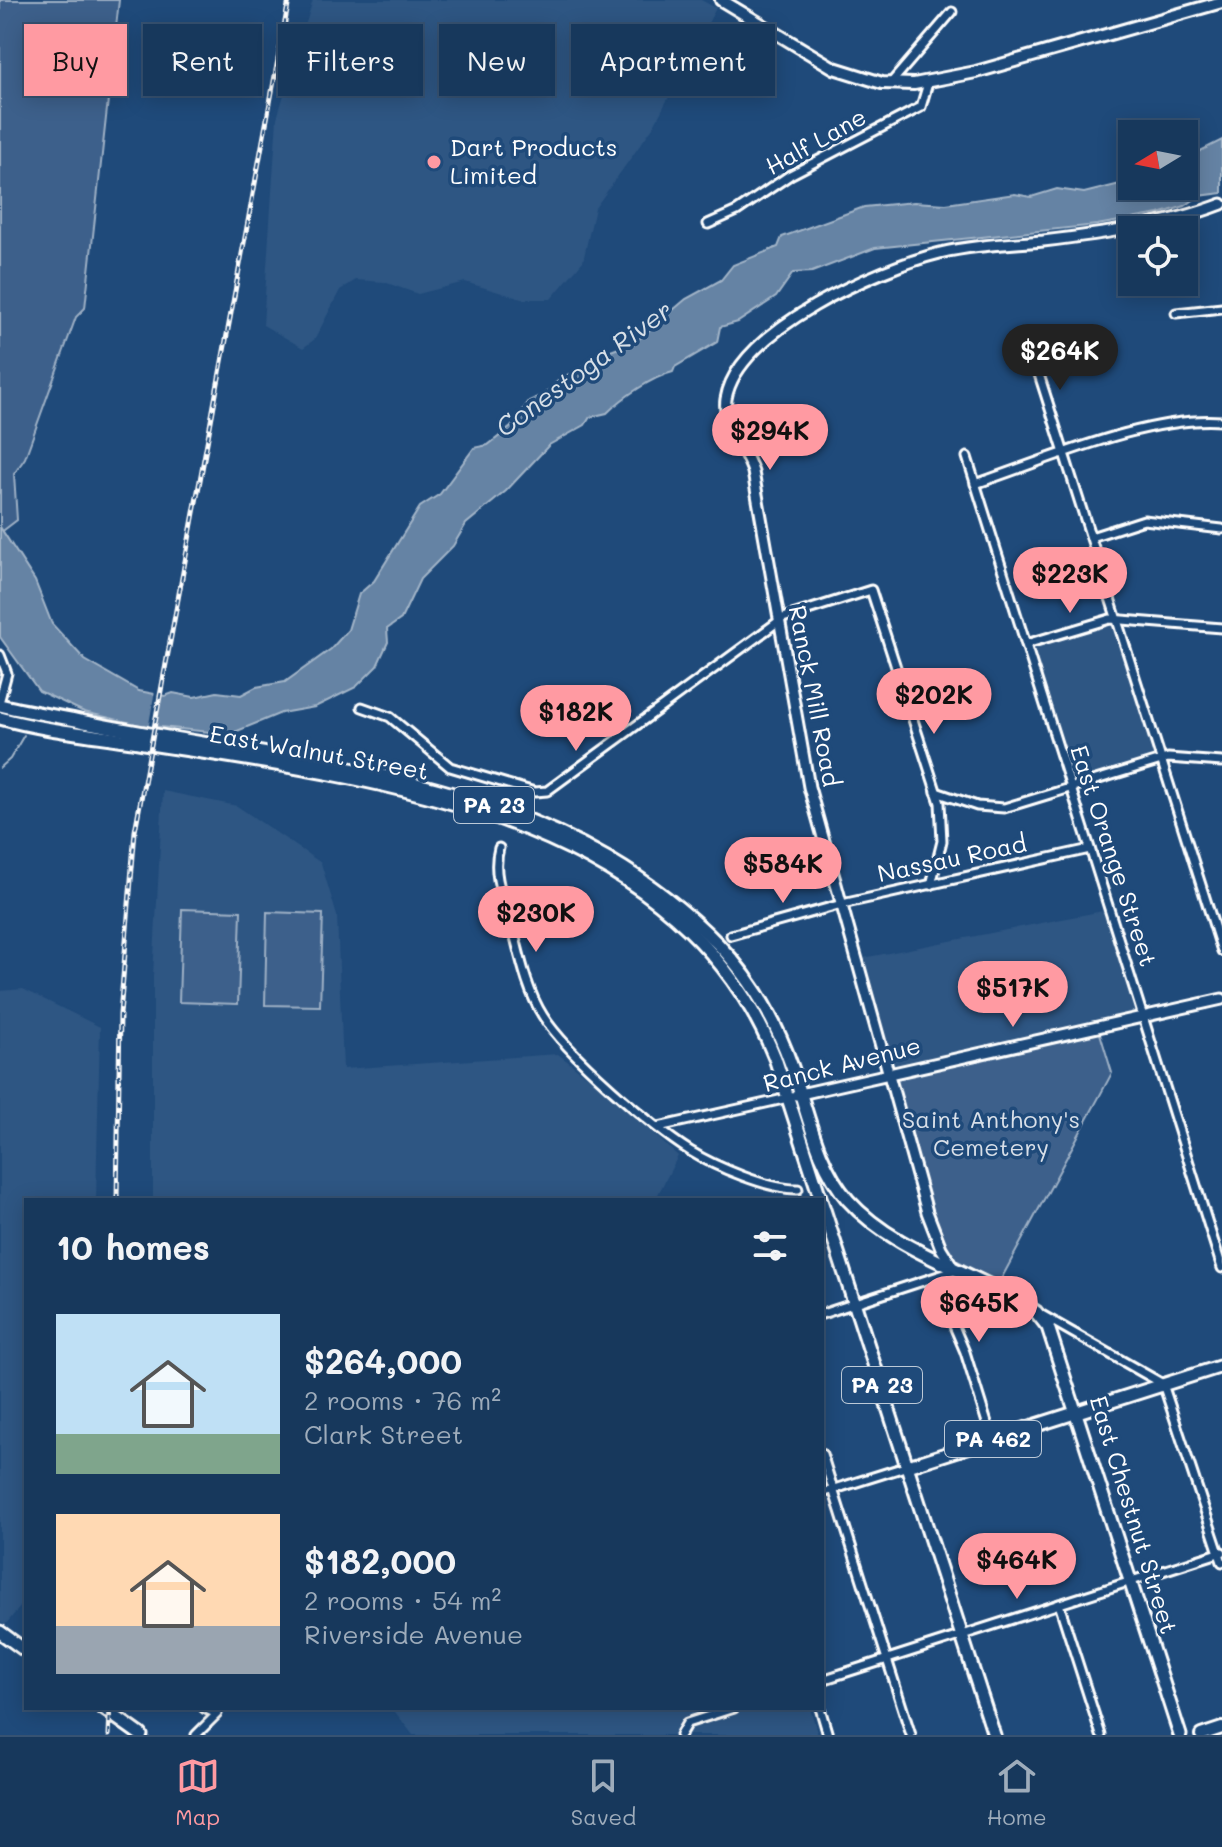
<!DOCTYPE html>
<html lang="en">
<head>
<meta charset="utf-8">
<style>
  body { margin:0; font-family:Mali,sans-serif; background:#244365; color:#f1f3f6; height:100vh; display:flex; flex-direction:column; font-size:30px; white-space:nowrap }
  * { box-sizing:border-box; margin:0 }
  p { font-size:26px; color:#9eacbb }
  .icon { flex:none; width:44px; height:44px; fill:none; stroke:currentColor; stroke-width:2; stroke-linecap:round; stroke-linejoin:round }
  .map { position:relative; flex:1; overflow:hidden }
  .side { position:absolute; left:24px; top:1198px; width:800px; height:512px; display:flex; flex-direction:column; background:#17385c; border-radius:0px; box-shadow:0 4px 20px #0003,0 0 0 2px #365272 }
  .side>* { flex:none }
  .top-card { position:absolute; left:24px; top:24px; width:800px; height:72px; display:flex; gap:16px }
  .needle { width:52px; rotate:260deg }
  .buttons { position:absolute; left:1118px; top:120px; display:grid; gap:16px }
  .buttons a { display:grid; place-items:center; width:80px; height:80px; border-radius:0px; background:#17385c; box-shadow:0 4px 20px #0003,0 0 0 2px #365272; font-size:40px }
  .price { position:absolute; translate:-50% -68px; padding:0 18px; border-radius:28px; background:#ff9aa2; color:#111; font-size:26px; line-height:52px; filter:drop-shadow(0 2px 4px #0008) }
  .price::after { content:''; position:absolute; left:50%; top:48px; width:24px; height:18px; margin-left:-12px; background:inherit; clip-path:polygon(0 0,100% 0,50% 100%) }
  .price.current { background:#222; color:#fff }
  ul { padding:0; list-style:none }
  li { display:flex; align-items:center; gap:24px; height:200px; padding:0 32px }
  li span { display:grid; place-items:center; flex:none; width:224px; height:160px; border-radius:0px; color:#555 }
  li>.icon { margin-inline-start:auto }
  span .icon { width:96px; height:96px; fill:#fffc; stroke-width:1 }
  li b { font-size:34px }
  h2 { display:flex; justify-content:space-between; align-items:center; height:96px; padding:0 32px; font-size:34px }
  .pill { padding:0 28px; border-radius:0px; background:#17385c; box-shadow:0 4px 20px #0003,0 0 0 2px #365272; font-size:28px; line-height:72px }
  .pill.current { background:#ff9aa2; color:#111 }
  .dock { display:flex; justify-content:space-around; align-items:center; height:112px; border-top:2px solid #365272; background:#17385c; font-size:22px; color:#9eacbb }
  .dock a { display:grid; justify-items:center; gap:4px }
  .dock .current { color:#ff9aa2 }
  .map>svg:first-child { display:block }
  .built { fill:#2e5683 }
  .green { fill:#3c618b; stroke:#9eb0c5; stroke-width:2 }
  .water { fill:#6583a4; stroke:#a3b5c8; stroke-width:2 }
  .pier { fill:#1f4a7a }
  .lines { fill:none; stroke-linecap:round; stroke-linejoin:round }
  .stream { stroke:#a3b5c8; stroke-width:2 }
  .minor-casing { stroke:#fff; stroke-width:13 }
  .tertiary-casing { stroke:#fff; stroke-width:15 }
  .secondary-casing { stroke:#fff; stroke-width:16 }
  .primary-casing { stroke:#fff; stroke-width:17 }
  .minor { stroke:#1f4a7a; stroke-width:7 }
  .tertiary { stroke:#1f4a7a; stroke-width:9 }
  .secondary { stroke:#1f4a7a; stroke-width:10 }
  .primary { stroke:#1f4a7a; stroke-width:11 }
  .rail-casing { stroke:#fff; stroke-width:5 }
  .rail { stroke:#1f4a7a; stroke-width:2; stroke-dasharray:6; stroke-linecap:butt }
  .poi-dot { fill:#ff9aa2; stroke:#1f4a7a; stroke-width:3 }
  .labels { text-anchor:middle; stroke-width:7; stroke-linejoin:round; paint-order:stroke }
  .shield { fill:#1f4a7a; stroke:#bcc9d7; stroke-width:2 }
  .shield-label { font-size:22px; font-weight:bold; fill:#fff }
  .street-label { font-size:24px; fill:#fff; stroke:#1f4a7a }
  .poi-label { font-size:24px; fill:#fff; stroke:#1f4a7a; text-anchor:start }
  .park-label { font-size:24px; fill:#d8dfe8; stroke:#1f4a7a }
  .water-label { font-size:26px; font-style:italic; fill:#d8e0e8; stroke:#1f4a7a }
</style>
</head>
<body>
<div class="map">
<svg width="1222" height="1735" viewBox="0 0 1222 1735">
  <rect width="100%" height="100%" fill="#1f4a7a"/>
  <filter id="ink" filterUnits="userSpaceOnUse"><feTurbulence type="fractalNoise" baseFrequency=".0125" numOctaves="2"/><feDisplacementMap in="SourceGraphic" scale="16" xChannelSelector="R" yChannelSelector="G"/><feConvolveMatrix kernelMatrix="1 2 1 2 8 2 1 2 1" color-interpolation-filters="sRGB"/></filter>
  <g filter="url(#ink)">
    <g class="built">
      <path d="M313,0H701L716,8L653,127L595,208L583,261L551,299H522L465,282L418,294L384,282L356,280L340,290L315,339L303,348L263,325L277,118Z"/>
      <path d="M1117,619L1162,760L1071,789L1026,644Z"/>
      <path d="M163,791L237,806L321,863L337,916L343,1069L558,1054L606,1091L678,1156L655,1200H153V975Z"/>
      <path d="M1103,911L1135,1012L894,1066L863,958Z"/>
      <path d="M23,989L100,1027L96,1200H26V1600L5,1625L0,1621V991Z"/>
      <path d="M392,1708H810L818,1735H413Z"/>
    </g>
    <g class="green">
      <path d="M0,0H119L85,308L76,317L25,458L14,474L17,520L0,533Z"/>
      <path d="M182,909L241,911L238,1004L179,1002Z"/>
      <path d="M267,912L323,914L320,1006L265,1005Z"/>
      <path d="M1099,1030L1112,1073L999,1283L952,1258L940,1239L895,1076Z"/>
    </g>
    <path class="water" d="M1222,140V193L1199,196L1185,206L1159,214L1097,225L875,248L812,272L793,273L776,297L738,322L720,327L717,342L675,367L673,372C652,377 622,398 607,413L590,417L585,425L549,445L506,491L466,524L453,546L420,579L401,619L387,629L388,642L377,666L356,687L315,707L281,713L230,734L140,725L84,712L39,691L0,637V527L35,581L52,624L85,660L139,691L165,696L173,693L194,697L217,692L241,695L256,687L285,682L331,649L348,630L359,594L374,581L420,507L440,494L474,448L488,445L511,427L529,401L544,394L561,378L583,367L594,357L635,342L686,299L721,280L733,265L778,247L782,237L864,207L914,202L946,204L1015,194L1031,197L1057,189L1084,193L1132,181V186H1184V159Z"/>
    <path class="pier" d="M155,690L163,692L156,731L148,730Z"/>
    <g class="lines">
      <path class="stream" d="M0,768L10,759L24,735"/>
      <g class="minor-casing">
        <g id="minor">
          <path d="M890,84L952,12"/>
          <path d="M708,224L737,211L790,175L921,107L928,83"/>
          <path d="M1176,313L1222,308"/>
          <path d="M1030,346L1222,951"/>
          <path d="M967,457L1222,1268"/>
          <path d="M975,484C1047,460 1148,415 1222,421"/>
          <path d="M1091,537L1144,520L1222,529"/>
          <path d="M1026,644L1110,619L1222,628"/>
          <path d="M0,655L7,673L0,699"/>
          <path d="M362,707L390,717L450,767L535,792L547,791L783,618L871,590L940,803L942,841L931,885"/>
          <path d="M936,792L977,806L1004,808L1168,758L1222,762"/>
          <path d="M499,848C492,873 502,895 510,918C519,950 525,988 543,1016C566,1053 652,1127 690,1151C714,1166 770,1190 798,1189"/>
          <path d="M731,935L842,904L1090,849"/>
          <path d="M658,1127L788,1098"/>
          <path d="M934,1279L965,1352L992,1439"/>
          <path d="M822,1314L957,1270"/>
          <path d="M1040,1314L1163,1384L1222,1562"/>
          <path d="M822,1454L911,1735"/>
          <path d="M822,1493L908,1466"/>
          <path d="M1059,1604L1101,1735"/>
          <path d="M822,1680L1222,1552"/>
          <path d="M820,1708L828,1735"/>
          <path d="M196,1735L217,1714L204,1708"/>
          <path d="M680,1735L687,1723L734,1708"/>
        </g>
      </g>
      <g class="tertiary-casing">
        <g id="tertiary">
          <path d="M796,1095L1222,999"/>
          <path d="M951,1264L941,1248L927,1212L809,787L753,472C746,448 722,425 726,399C737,330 879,268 940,253C973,245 1009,244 1043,241C1102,234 1167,225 1222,204"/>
        </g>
      </g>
      <g class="secondary-casing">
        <g id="secondary">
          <path d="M721,0L834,68L882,83L914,84L976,72L1222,2"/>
          <path d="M1201,1735L1222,1728"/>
        </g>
      </g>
      <g class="primary-casing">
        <g id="primary">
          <path d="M0,705C26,712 54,715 80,721C303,767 547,770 718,944C752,979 776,1021 792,1067C808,1112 816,1163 848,1200C891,1248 961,1268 1016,1299L1036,1312L1048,1327L1180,1735"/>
          <path d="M0,718C47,731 96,735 144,743C371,779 676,811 775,1058L994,1735"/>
          <path d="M908,1466L1222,1366"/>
          <path d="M0,1632L26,1651"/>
          <path d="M103,1708L141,1735"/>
        </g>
      </g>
      <use href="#minor" class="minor"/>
      <use href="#tertiary" class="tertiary"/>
      <use href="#secondary" class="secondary"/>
      <use href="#primary" class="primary"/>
      <g class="rail-casing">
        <g id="rail">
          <path d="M117,1200L120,1014L135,831L289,0"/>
          <path d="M109,1735L110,1708"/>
        </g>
      </g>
      <use href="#rail" class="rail"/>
    </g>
  </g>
  <circle class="poi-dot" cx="434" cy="162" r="8"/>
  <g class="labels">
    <g class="shield">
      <rect x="454" y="787" width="80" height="36" rx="6"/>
      <rect x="842" y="1367" width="80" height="36" rx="6"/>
      <rect x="945" y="1421" width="96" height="36" rx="6"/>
    </g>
    <g class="shield-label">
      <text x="494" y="813">PA 23</text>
      <text x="882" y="1393">PA 23</text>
      <text x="993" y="1447">PA 462</text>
    </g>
    <g class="street-label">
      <text transform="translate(816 142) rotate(-29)" y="8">Half Lane</text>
      <text transform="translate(814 696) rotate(79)" y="8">Ranck Mill Road</text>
      <text transform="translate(319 753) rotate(10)" y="8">East Walnut Street</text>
      <text transform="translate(1113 856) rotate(72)" y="8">East Orange Street</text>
      <text transform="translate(952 859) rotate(-12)" y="8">Nassau Road</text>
      <text transform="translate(842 1065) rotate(-14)" y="8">Ranck Avenue</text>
      <text transform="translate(1133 1515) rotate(73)" y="8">East Chestnut Street</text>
    </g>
    <g class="poi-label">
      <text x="450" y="156">Dart Products<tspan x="450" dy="28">Limited</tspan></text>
    </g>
    <g class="park-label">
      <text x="991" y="1128">Saint Anthony's<tspan x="991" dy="28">Cemetery</tspan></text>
    </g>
    <g class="water-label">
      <text transform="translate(584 369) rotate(-36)" y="9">Conestoga River</text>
    </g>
  </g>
</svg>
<div class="buttons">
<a><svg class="needle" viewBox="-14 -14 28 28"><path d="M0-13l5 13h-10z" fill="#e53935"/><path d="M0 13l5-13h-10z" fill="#9eacbb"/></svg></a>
<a><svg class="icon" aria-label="locate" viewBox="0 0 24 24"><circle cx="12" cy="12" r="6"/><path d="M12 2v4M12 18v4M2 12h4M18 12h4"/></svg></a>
</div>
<b class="price current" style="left:1060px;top:392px">$264K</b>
<b class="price" style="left:770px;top:472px">$294K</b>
<b class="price" style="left:1070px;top:615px">$223K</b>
<b class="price" style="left:934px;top:736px">$202K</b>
<b class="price" style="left:576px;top:753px">$182K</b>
<b class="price" style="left:783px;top:905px">$584K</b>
<b class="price" style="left:536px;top:954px">$230K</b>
<b class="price" style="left:1013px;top:1029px">$517K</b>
<b class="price" style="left:979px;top:1344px">$645K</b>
<b class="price" style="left:1017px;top:1601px">$464K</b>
<div class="top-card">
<a class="pill current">Buy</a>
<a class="pill">Rent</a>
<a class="pill">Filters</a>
<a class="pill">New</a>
<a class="pill">Apartment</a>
</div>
<section class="side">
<h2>10 homes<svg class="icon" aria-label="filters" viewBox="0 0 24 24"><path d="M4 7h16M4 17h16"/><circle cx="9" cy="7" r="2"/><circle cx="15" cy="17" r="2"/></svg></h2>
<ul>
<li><span style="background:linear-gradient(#bfe0f5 75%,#7fa58c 0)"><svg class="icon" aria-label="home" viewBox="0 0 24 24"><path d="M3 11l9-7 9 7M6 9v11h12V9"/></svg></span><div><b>$264,000</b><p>2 rooms · 76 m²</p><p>Clark Street</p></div></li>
<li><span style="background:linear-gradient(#ffd9b3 70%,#9aa5b1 0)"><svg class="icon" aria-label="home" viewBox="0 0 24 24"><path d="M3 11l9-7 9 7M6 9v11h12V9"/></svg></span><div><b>$182,000</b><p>2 rooms · 54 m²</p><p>Riverside Avenue</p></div></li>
</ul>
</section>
</div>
<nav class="dock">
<a class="current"><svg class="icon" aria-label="map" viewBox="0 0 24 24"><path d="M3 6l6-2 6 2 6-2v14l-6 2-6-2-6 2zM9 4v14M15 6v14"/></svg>Map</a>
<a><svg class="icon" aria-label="saved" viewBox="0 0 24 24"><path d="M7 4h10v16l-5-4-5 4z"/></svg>Saved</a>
<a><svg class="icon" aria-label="home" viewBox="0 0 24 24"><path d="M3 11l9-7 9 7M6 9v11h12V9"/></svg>Home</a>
</nav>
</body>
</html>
